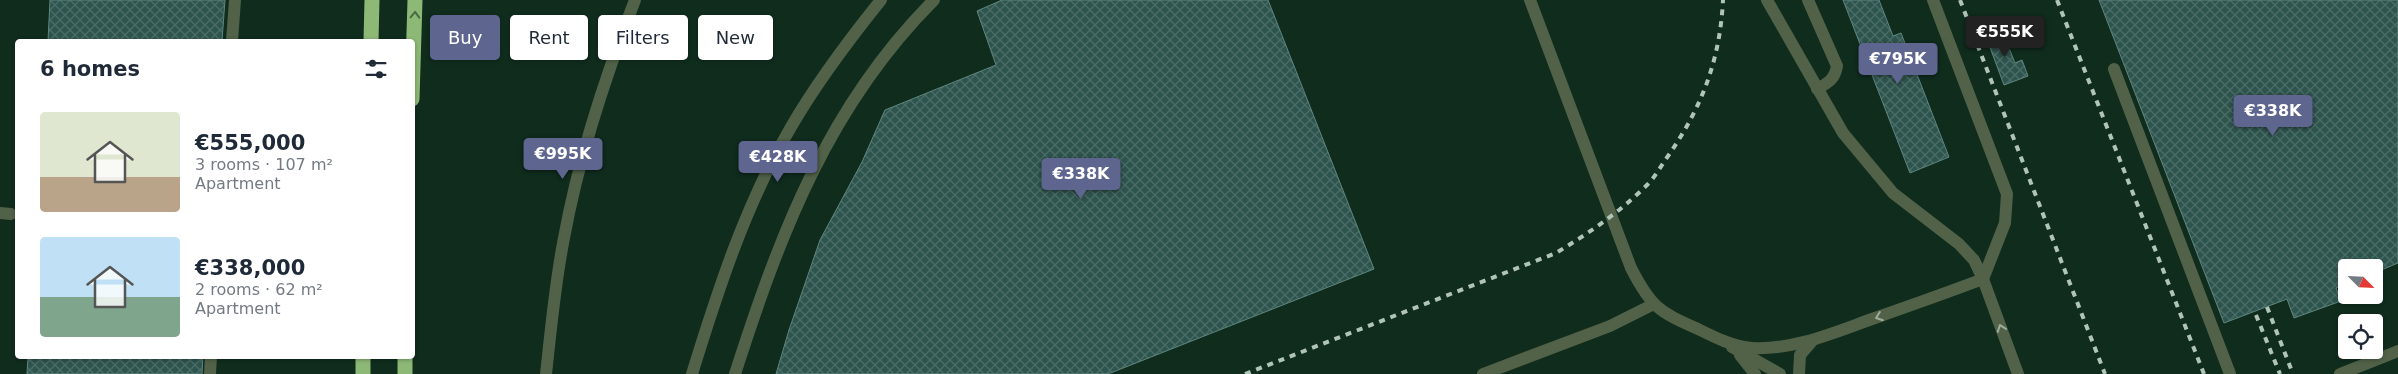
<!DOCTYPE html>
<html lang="en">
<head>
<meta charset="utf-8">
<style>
  body { margin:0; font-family:"DejaVu Sans",sans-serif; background:#f2f2f3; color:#1f2937; height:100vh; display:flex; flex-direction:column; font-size:19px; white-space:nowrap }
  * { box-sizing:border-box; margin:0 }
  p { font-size:16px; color:#747a83 }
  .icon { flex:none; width:28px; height:28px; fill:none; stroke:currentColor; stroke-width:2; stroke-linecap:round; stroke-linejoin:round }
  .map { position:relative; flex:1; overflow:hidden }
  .side { position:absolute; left:15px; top:39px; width:400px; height:320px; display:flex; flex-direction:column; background:#fff; border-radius:5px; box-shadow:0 1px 4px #0004 }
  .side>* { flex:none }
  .top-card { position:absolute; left:430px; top:15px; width:475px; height:45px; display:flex; gap:10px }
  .needle { width:32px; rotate:114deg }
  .buttons { position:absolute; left:2338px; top:259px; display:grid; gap:10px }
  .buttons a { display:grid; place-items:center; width:45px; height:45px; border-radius:5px; background:#fff; box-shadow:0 1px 4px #0004; font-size:25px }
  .price { position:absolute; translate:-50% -42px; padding:0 11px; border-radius:5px; background:#5e658f; color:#fff; font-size:16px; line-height:32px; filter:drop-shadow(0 1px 2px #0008) }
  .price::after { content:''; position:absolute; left:50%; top:30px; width:15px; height:11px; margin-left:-8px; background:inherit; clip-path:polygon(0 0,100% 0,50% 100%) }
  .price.active { background:#222; color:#fff }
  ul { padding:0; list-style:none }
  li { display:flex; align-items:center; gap:15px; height:125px; padding:0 25px }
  li span { display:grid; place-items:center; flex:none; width:140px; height:100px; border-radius:5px; color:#555 }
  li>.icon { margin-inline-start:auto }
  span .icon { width:60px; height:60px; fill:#fffc; stroke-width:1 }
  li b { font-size:21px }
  h2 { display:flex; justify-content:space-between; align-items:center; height:60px; padding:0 25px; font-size:21px }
  .pill { padding:0 18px; border-radius:5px; background:#fff; box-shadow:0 1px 4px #0004; font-size:18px; line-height:45px }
  .pill.active { background:#5e658f; color:#fff }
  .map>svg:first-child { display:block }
  .building { fill:url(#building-cross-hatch); stroke:#5f8680 }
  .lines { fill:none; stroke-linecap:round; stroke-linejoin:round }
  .minor { stroke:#516248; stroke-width:12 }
  .highway { stroke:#8db875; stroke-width:15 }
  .rail { stroke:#b1c4b9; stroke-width:4; stroke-dasharray:6 6; stroke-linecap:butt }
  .oneway { stroke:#486b45 }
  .oneway2 { stroke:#9cad9c }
</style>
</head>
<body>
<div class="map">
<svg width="2398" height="374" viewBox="0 0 2398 374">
  <defs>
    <pattern id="building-cross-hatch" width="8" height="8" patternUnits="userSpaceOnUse" patternTransform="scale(1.25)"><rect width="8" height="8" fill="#2e544e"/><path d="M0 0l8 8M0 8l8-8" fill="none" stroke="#4c6d67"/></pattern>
  </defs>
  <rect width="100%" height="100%" fill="#0f2c1d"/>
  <g class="building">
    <path d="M50,0H225L222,41H48Z"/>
    <path d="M1002,0H1268L1374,269L1108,374H776L789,330L820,240L862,162L885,110L996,65L977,11Z"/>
    <path d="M1843,0H1879L1893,36L1901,33L1949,157L1910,173Z"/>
    <path d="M2099,0H2398V263L2374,273V268H2346V284L2336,288L2341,301L2294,318L2287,299L2224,323Z"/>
    <path d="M2001,28L2015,63L2022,60L2028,76L2004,85L1985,34Z"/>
    <path d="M28,356H203L202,374H27Z"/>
  </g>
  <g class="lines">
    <g class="minor">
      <path d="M1530,0L1631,268C1651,307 1659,312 1698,329C1714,337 1734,347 1752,348C1794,350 1833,333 1872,319C1909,306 1946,293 1983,279L2018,374"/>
      <path d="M1767,0L1843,133L1893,193L1959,244L1974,260L1983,279"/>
      <path d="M1808,0L1837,66C1835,79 1828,83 1817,89"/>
      <path d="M1933,0L2007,194L2005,223L1983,279"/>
      <path d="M232,41L235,0"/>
      <path d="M2114,69L2230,374"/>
      <path d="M0,213L11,214"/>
      <path d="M1732,347L1780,374"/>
      <path d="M1740,355L1755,374"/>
      <path d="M210,374L211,356"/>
      <path d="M546,374C551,329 555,283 564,238C579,156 605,77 635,0"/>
      <path d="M692,374C718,290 746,203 791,127C817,82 848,41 881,0"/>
      <path d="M735,374C780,234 828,106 934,0"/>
      <path d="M1483,374L1610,326L1654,304"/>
      <path d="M1799,374L1800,355L1813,340"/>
      <path d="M2340,374L2398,351"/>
    </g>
    <g class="highway">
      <path d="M371,41L372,0"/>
      <path d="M412,99L415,0"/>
      <path d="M363,374V356"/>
      <path d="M405,374V356"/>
    </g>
    <g class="rail">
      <path d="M1960,0L2105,374"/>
      <path d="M2057,0L2204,374"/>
      <path d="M2267,307L2293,374"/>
      <path d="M2256,315L2280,374"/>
      <path d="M1245,374L1556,253C1589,233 1620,212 1648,184C1655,177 1661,166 1668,156C1702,107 1720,60 1723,0"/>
    </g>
  </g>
  <defs><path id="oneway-chevron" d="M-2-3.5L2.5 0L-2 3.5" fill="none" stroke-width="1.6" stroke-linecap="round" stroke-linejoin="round" transform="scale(1.25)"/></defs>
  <use class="oneway" href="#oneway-chevron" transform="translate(415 15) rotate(-88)"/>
  <g class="oneway2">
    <use href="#oneway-chevron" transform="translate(1879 317) rotate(160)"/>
    <use href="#oneway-chevron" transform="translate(2001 328) rotate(-110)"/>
  </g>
</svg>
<div class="buttons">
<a><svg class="needle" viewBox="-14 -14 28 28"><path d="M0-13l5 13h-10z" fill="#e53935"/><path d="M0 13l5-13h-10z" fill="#747a83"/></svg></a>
<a><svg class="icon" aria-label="locate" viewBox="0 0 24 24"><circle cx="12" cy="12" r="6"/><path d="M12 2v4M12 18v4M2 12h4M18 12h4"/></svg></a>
</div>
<b class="price active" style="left:2005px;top:58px">€555K</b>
<b class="price" style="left:1898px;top:85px">€795K</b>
<b class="price" style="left:2273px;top:137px">€338K</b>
<b class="price" style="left:563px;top:180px">€995K</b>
<b class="price" style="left:778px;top:183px">€428K</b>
<b class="price" style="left:1081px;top:200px">€338K</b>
<div class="top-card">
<a class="pill active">Buy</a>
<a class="pill">Rent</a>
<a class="pill">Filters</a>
<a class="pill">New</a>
</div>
<section class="side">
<h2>6 homes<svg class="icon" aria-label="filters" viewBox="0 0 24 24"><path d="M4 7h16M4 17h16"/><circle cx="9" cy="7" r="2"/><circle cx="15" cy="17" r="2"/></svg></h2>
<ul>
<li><span style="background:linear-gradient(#dfe7d0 65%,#b9a48a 0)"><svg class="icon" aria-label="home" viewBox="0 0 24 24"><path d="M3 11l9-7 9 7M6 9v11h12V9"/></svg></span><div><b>€555,000</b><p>3 rooms · 107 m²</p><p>Apartment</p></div></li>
<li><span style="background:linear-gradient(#bfe0f5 60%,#7fa58c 0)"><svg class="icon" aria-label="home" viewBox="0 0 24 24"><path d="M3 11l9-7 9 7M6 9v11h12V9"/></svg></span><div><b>€338,000</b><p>2 rooms · 62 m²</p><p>Apartment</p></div></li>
</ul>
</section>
</div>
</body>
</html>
